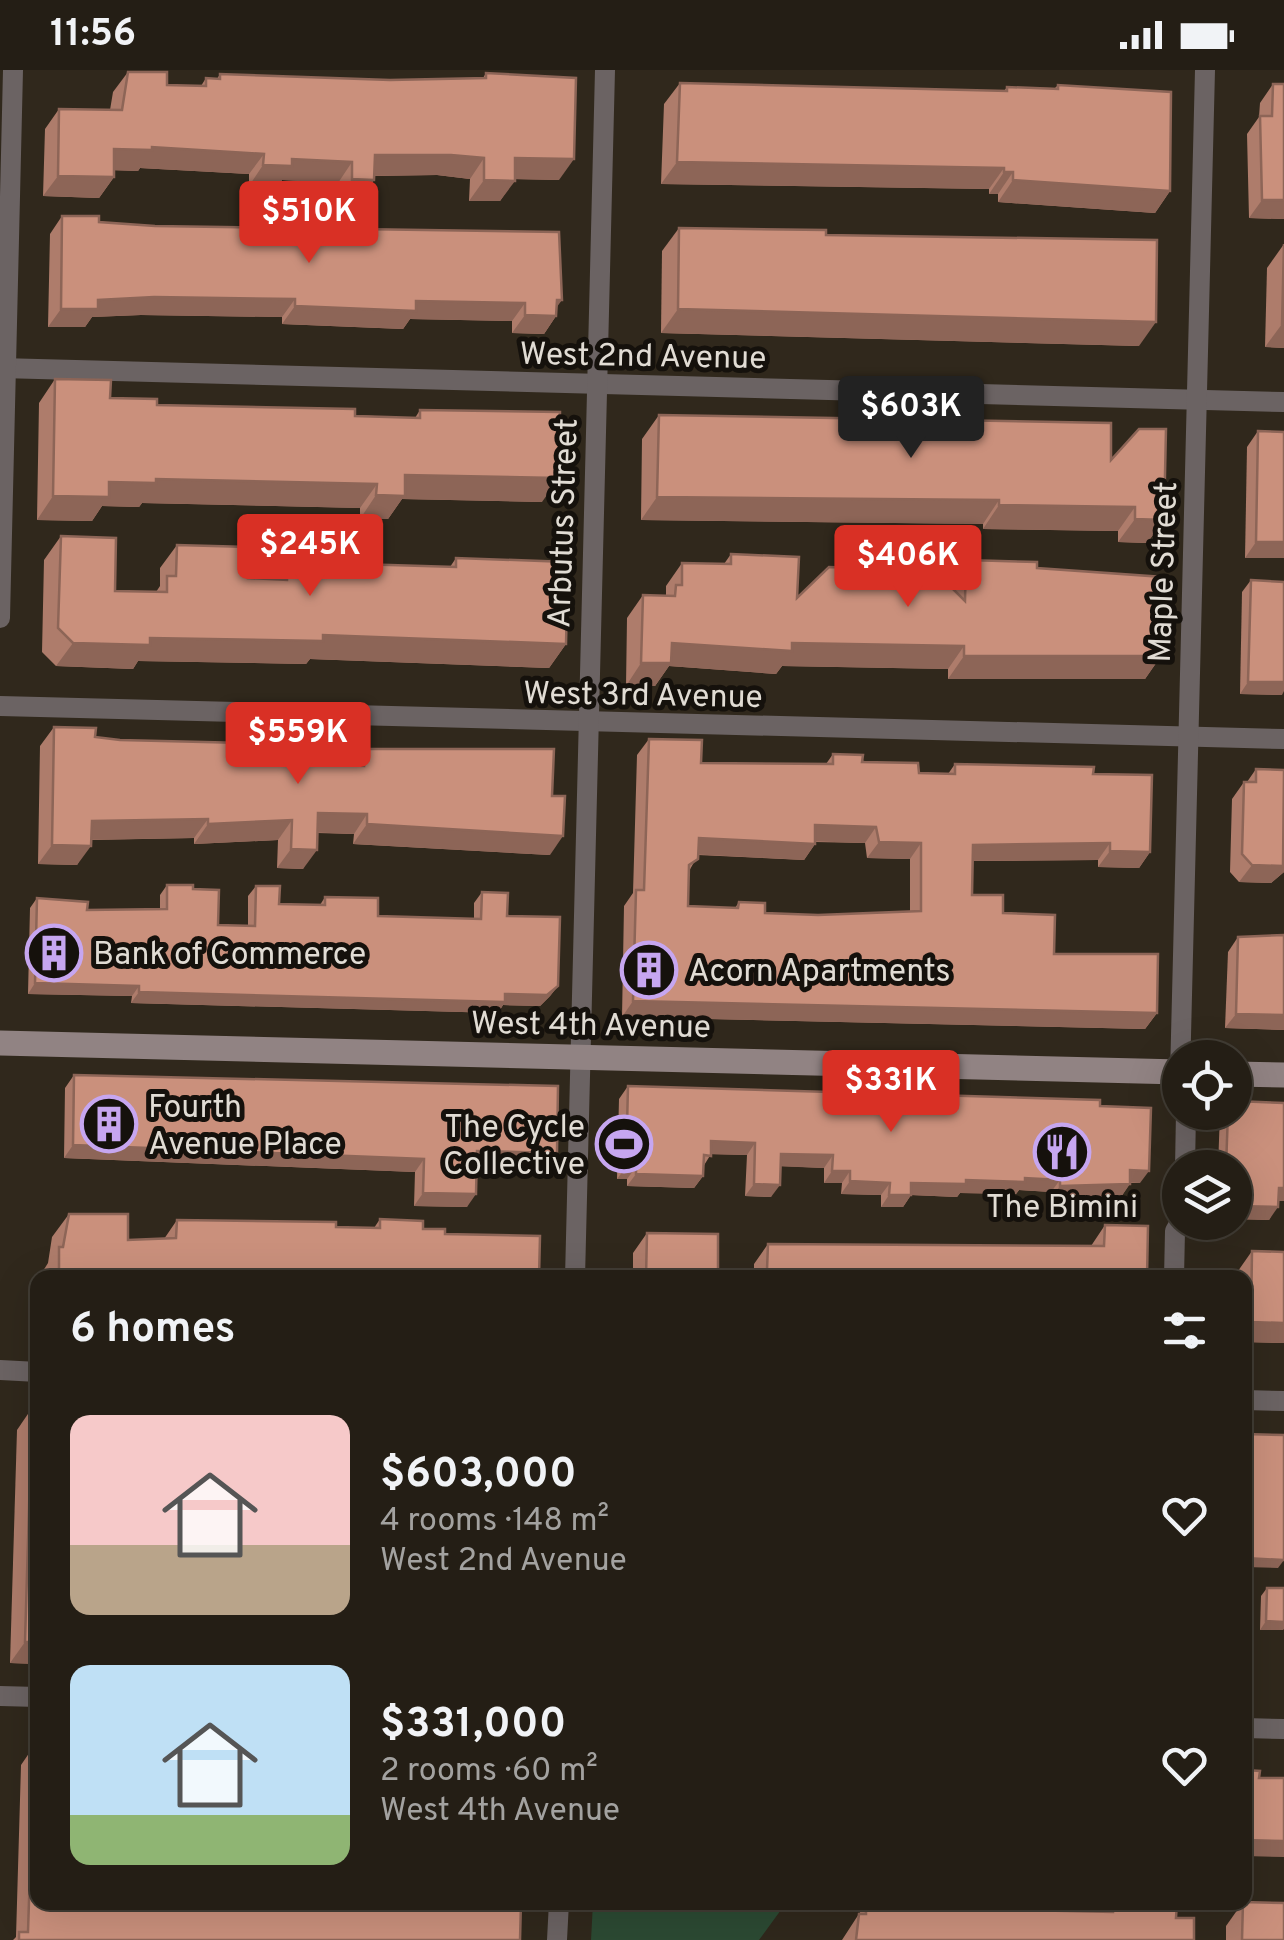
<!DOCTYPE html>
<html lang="en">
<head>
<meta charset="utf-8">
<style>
  body { margin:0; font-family:Overpass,sans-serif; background:#2c271e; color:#f1f3f6; height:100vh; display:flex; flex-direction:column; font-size:38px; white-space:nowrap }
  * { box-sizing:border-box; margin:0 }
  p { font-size:32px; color:#a3a2a0 }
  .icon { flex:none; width:55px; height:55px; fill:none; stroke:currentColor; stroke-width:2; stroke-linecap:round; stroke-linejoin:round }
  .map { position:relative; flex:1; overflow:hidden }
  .drawer { position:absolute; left:30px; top:1200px; width:1222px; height:640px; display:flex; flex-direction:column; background:#241e15; border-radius:20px; box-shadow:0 10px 40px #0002,0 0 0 2px #413c34 }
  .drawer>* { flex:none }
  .buttons { position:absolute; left:1162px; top:970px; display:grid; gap:20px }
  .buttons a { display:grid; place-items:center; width:90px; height:90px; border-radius:50%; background:#241e15; box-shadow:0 10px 40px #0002,0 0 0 2px #413c34; font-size:50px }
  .price { position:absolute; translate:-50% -85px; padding:0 22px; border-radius:10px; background:#d93025; color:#fff; font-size:32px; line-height:65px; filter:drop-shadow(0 2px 5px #0008) }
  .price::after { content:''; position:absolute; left:50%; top:60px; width:30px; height:22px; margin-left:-15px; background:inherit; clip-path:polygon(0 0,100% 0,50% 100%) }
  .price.on { background:#222; color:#fff }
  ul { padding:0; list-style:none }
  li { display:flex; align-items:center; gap:30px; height:250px; padding:0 40px }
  li span { display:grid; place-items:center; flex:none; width:280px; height:200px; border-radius:20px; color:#555 }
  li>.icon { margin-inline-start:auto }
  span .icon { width:120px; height:120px; fill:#fffc; stroke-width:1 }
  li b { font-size:42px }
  h2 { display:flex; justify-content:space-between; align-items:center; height:120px; padding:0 40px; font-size:42px }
  .status { display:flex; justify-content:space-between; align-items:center; height:70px; padding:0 50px; background:#241e15; direction:ltr }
  .status svg { height:28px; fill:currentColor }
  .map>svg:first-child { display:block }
  .green { fill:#2c4a33 }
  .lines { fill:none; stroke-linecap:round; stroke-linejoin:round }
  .street { stroke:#6b6363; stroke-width:20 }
  .secondary { stroke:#918383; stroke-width:25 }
  .wall { fill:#ae7c6b; fill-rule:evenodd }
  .shaded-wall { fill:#8d6557 }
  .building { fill:#ca907c; stroke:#8d6557; stroke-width:2.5; fill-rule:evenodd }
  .labels { text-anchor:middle; stroke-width:10; stroke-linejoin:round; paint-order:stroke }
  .street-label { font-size:32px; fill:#e1dcd4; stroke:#15110c }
  .poi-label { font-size:32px; fill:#e1dcd4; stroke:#15110c; text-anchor:start }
</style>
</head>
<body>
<div class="status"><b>11:56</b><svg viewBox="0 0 49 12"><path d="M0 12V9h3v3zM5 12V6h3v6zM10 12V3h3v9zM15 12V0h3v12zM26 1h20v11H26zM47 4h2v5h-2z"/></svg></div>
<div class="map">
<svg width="1284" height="1870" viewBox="0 0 1284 1870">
  <rect width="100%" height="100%" fill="#30281c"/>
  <path class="green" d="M593,1833V1832L786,1833L759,1870H591Z"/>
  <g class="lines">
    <g class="street">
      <path d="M0,298L1284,332"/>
      <path d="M0,548L13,0"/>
      <path d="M0,636L1284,669"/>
      <path d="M1180,1006L1205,0"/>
      <path d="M1185,1098L1186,1042"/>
      <path d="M575,1208L605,0"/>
      <path d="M1174,1208L1175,1161L1180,1152"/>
      <path d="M0,1300L38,1302"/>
      <path d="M1245,1330L1284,1331"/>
      <path d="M0,1626L38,1627"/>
      <path d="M1245,1658L1284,1659"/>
      <path d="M557,1870L559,1832"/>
    </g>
    <g class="secondary">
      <path d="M0,973L1180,1002"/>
      <path d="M1235,1004L1284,1005"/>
    </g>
  </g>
  <g class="wall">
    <path d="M128,2L167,15L201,16L206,8L217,9L220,4L390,10L483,8L486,3L559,110L515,109L500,131H469L470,109L437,105L374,106V110L360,131L337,130L338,113L282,110L278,117L249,116V104L140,98L138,101L114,100V107L99,128L43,126L45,59L59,39L110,40L113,22Z"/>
    <path d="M680,13L1004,21L1007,17L1055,18L1058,15L1170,121L1155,143L998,132V124H989V119L661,114L664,34Z"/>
    <path d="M1273,14L1284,149L1249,148L1247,64L1259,47L1260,33Z"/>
    <path d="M62,146L557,237L556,246L544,264L512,263V251L410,249L403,259L282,254V247L141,245L92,247L85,257H48L50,164Z"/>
    <path d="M679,158L826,165L1139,276L661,263L662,181Z"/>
    <path d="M1284,174V278L1265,277L1267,198Z"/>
    <path d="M55,309L110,328L157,335L415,348L420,340L542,432L402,429L388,449H360V438L142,433L139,437L102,436L92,451L37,450L39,333Z"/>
    <path d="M659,345L1111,390L1164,450L1147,473L1118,472V461L983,459V454L641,450L642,369Z"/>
    <path d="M1258,361L1284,488H1245L1247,377Z"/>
    <path d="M61,466L115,521L156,522L160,516V498L177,475L248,508L271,509L287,485L324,493L450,497L456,488L566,574L549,598L310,589L306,594L138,591L133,599L56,596L42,582L44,490Z"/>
    <path d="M731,484L797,528L855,511L899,512L907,500L950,516V513L966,490L1037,498L1161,586L1145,609H948V599L782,596L776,604L669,596L655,616H626L627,548L643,525H666V516L682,493L724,494Z"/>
    <path d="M1251,510L1282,625L1240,624L1242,522Z"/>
    <path d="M54,657L95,667L256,690H286L292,682L323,694L353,695L364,679L550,785L353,774L354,764L317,763L303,799L277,798L278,770L194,774V768L91,770L77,795L38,794L40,676Z"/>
    <path d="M649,669L701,693L826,694L833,684L919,703L948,704L955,694L1093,704L1150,782L1139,798L1098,797V790L972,791V825L1003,843L1054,884L1157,943L1145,959L622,947L624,836L633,823L637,685ZM815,772L865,773L867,788L910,789V841L818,845L765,843L739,832L735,838L688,836V803L698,785L804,790L815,774Z"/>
    <path d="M1256,699L1284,700V802L1271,813L1239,812L1230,802L1232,729L1244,712H1247Z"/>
    <path d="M167,815L193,819L218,855H248V826L256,816L279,834L320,835L325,827L378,846L474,849V833L482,822L507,846L558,916L550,926L540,936L503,935L498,943L131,933L132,926L28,924L30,838L37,828L87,840L160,839V825Z"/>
    <path d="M1238,867L1284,960L1225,958L1228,882Z"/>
    <path d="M74,1005L548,1095L477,1094L467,1137L414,1136L415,1102L64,1088L65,1018Z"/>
    <path d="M628,1016L1100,1036L1140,1113H1130L1121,1127L1051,1128V1122L1019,1120L1016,1124L960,1123L957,1127L911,1125L903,1137H881V1125L841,1124L842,1113H824V1098L781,1096L771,1127L745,1126L747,1085L711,1084L703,1097V1106L694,1118L627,1116V1109H617L619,1029Z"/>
    <path d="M1220,1042H1235L1278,1131L1269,1150L1235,1149V1098H1218Z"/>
    <path d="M69,1144L128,1170L164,1169L177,1150L374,1158L380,1149L445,1164L539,1208H42L43,1201L48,1193L52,1167Z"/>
    <path d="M1105,1155L1147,1208H633V1183L647,1163L718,1199H754V1194L768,1174L1091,1176Z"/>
    <path d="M1252,1181L1284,1182V1273L1245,1272V1208H1238V1201Z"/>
    <path d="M32,1338L38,1594L10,1593L17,1360Z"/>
    <path d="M1267,1518H1284L1283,1560H1260L1261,1526Z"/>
    <path d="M34,1676L38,1832L520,1870H13L16,1867L21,1695Z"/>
    <path d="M1097,1832H1177L1176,1848L1194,1870H842L866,1833L1022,1840L1097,1842Z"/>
    <path d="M1243,1832L1284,1870H1226V1856Z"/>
  </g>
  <g class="shaded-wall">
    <path d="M152,77L264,84L249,104L140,98L138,101L100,100L114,79Z"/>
    <path d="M375,85H451L484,88L470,109L437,105L361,106Z"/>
    <path d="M515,88L574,89L559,110L501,109Z"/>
    <path d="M292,89L352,92L338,113L282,110L278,117L249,116L263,95Z"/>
    <path d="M677,92L1004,98L989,119L661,114Z"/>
    <path d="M1004,102H1013L998,124H989Z"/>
    <path d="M58,106L114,107L99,128L43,126Z"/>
    <path d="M352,109L374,110L360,131L337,130Z"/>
    <path d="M484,110L515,111L500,131H469Z"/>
    <path d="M1013,110L1170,121L1155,143L998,132Z"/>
    <path d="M1262,130H1284V149L1249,148Z"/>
    <path d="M154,227L295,229L282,247L141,245L92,247L85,257H48L61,239L98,230Z"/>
    <path d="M557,230H562L551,245L556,246L544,264L512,263L525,245Z"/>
    <path d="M416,231L525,233L512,251L410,249L403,259L282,254L295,236Z"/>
    <path d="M678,239L1156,252L1139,276L661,263Z"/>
    <path d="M1282,254H1284V278L1265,277Z"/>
    <path d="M405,405L559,408L542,432L402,429L388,449H360L376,425Z"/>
    <path d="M156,409L377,414L360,438L142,433L139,437L102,436L92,451L37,450L53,426L109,412Z"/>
    <path d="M657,427L999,430L983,454L641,450Z"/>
    <path d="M999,435L1135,437L1118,461L983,459Z"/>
    <path d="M1135,449L1164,450L1147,473L1118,472Z"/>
    <path d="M1256,472H1284V488H1245Z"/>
    <path d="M323,565L566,574L549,598L310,589L306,594L138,591L133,599L56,596L73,573L150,568Z"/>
    <path d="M672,573H792L964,576L948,599L782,596L776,604L669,596L655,616H626L641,593Z"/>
    <path d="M964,586H1161L1145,609H948Z"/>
    <path d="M1248,612H1284V621L1282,625L1240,624Z"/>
    <path d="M318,743L367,744L354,764L304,762Z"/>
    <path d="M208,749L194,768L78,770L92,751Z"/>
    <path d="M292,750L278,770L194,774L208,754Z"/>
    <path d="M367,754L563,766L550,785L353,774Z"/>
    <path d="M815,755L876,757L865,773L804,771Z"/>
    <path d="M699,768L815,774L804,790L688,784Z"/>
    <path d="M879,772L921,773L910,789L867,788Z"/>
    <path d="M1110,773L1098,790L961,791L973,775Z"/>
    <path d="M52,775L91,776L77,795L38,794Z"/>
    <path d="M291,779L317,780L303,799L277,798Z"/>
    <path d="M1110,781L1150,782L1139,798L1098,797Z"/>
    <path d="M1252,795H1284V802L1271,813L1239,812Z"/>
    <path d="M35,913L139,916L132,926L28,924Z"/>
    <path d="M558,916L550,926L540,936L503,935L498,943L131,933L139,922L505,924Z"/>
    <path d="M633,931L1157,943L1145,959L622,947Z"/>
    <path d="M1236,944L1284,945V960L1225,958Z"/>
    <path d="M711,1071L755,1073L747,1085L703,1084Z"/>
    <path d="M73,1075L424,1089L415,1102L64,1088Z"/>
    <path d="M477,1081L557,1083L548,1095L468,1093Z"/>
    <path d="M781,1084L833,1085L824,1098L772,1096Z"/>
    <path d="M626,1097H636L627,1109H617Z"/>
    <path d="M1130,1100L1149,1101L1140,1113L1122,1112Z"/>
    <path d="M832,1101H850L842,1113H824Z"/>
    <path d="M636,1104L703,1106L694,1118L627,1116Z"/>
    <path d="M1025,1108L1060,1110L1051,1122L1019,1120L1016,1124L960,1123L957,1127L911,1125L903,1137H881L889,1125L911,1113Z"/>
    <path d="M850,1111L890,1113L881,1125L841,1124Z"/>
    <path d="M754,1114L780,1115L771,1127L745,1126Z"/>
    <path d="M1130,1114L1121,1127L1051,1128L1060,1116Z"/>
    <path d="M1279,1118H1284V1131H1270Z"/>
    <path d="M423,1123L476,1124L467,1137L414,1136Z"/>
    <path d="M1235,1136L1278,1137L1269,1150L1235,1149Z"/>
    <path d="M1251,1252L1284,1253V1273L1245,1272V1261Z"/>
    <path d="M1245,1488L1284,1490L1278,1498L1245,1497Z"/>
    <path d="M1266,1551L1284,1552V1559L1283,1560H1260Z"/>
    <path d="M25,1572H38V1594L10,1593Z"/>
    <path d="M1245,1770L1284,1771V1787L1245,1786Z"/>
  </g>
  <g class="building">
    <path d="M128,2H167V15L206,16V8L220,9V4L390,10L486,8V3L576,8L574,89L515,88V111L484,110V88L451,85H375L374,110L352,109V92L292,89V96L263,95L264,84L152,77V80L114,79V107L58,106L59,39L122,40Z"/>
    <path d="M680,13L1007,21V17L1058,19V15L1171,22L1170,121L1013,110V102H1004V98L677,92Z"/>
    <path d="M1273,14H1284V130H1262L1260,46H1272Z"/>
    <path d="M62,146H99V152L155,156L559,162L562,230H557L556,246L525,245V233L416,231V241L295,236V229L154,227L98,230V239H61Z"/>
    <path d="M679,158L826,160V165L1157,170L1156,252L678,239Z"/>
    <path d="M1284,174V254H1282Z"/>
    <path d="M55,309L111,310L110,328L157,329V335L355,339V346L420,348V340L560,342L559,408L405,405V426L376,425L377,414L156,409V413L109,412V427L53,426Z"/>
    <path d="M659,345L1111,353V390L1139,359H1166L1164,450L1135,449V437L999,435V430L657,427Z"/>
    <path d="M1258,361L1284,362V472H1256Z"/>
    <path d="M61,466L116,468L115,521L167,522V506H176L177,475L249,477L248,508L287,510V485L324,486V493L456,497V488L568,492L566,574L323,565V571L150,568V575L73,573L58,558Z"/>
    <path d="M731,484L799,487L797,528L829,497L856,498L855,511L907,512V500H934L965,531L966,490L1037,492V498L1163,507L1161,586H964V576L792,573V581L672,573L671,593H641L643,525L675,526L676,515H682V493L731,494Z"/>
    <path d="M1251,510L1284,512V612H1248Z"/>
    <path d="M54,657L96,658L95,667L120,670L245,673L256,690H292V682L323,683V694L364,696V679H554L552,726H565L563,766L367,754V744L318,743L317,780L291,779L292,750L208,754V749L92,751L91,776L52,775Z"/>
    <path d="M649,669L702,670L701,693L833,694V684L863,685L862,692L918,693L919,703L955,704V694L1094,697L1093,704L1152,705L1150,782L1110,781V773L973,775L972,825H1003V843L1055,845L1054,884H1158L1157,943L633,931L636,820H644ZM815,755L876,757L879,772L921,773V841L818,845L765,843V833L739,832L738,838L688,836L689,795L698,789L699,768L815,774Z"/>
    <path d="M1256,699L1284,700L1283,796L1252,795L1242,784L1244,712H1256Z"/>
    <path d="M167,815H193V819L219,820L218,855L255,856L256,816H280L279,834L325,835V827L378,828V846L481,849L482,822L508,823L507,846L560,847L558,916L547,925L505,924V932L139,922V916L35,913L37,828L88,832L87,840L167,839Z"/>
    <path d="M1284,865V945L1236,944L1238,867Z"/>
    <path d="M74,1005L558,1016L557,1083L477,1081L476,1124L423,1123L424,1089L73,1075Z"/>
    <path d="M628,1016L1100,1030V1036L1151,1038L1149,1101L1130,1100V1114L1060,1116V1110L1025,1108V1112L966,1110V1114L911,1113V1125H889L890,1113L850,1111V1101H832L833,1085L781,1084L780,1115L754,1114L755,1073L711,1071V1086L704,1085L703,1106L636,1104V1097H626Z"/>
    <path d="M1235,1031L1284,1033V1118H1279L1278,1137L1235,1136V1098H1226L1228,1042H1235Z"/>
    <path d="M69,1144H128V1170L176,1168L177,1150L336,1152V1157L380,1158V1149L423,1151V1159H445V1164L540,1166L539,1208H59V1177H63Z"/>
    <path d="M1105,1155L1148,1156L1147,1208H646L647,1163L718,1164V1199L767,1200L768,1174L1104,1176Z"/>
    <path d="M1252,1181L1284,1182V1253L1251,1252Z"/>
    <path d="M32,1338H38V1572H25Z"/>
    <path d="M1245,1364L1284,1365V1490L1245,1488Z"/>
    <path d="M1267,1518H1284V1552L1266,1551Z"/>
    <path d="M34,1676H38V1832H521L520,1870H19V1862H28Z"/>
    <path d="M1245,1700L1260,1701L1259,1708H1284V1771L1245,1770Z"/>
    <path d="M877,1832H1022V1840L1113,1842V1832H1177L1176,1848H1194V1870H856L859,1844H866V1833Z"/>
    <path d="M1243,1832L1284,1833V1870H1242Z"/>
  </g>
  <defs>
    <g id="building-ring" transform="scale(2.875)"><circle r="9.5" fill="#15110c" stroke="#c6a6f0" stroke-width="1.5"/><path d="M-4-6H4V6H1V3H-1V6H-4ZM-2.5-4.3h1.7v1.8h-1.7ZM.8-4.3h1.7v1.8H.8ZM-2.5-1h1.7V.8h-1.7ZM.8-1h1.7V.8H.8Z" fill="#c6a6f0"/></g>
    <g id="stadium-ring" transform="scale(2.875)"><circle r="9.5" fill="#15110c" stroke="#c6a6f0" stroke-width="1.5"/><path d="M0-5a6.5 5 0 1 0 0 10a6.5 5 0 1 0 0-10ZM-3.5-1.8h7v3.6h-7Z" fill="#c6a6f0"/></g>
    <g id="restaurant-ring" transform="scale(2.875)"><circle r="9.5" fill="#15110c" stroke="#c6a6f0" stroke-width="1.5"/><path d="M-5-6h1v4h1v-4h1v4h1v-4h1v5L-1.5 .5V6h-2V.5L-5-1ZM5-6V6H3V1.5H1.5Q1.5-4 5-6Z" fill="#c6a6f0"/></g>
  </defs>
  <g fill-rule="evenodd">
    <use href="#building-ring" x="54" y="883"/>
    <use href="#building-ring" x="649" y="900"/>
    <use href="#building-ring" x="109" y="1054"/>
    <use href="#stadium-ring" x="624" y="1074"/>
    <use href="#restaurant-ring" x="1062" y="1082"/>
  </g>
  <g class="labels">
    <g class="street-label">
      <text transform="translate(643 285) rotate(1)" y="11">West 2nd Avenue</text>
      <text transform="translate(562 453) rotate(-88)" y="11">Arbutus Street</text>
      <text transform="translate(1162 502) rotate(-88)" y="11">Maple Street</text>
      <text transform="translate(643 624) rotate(1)" y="11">West 3rd Avenue</text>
      <text transform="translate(591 954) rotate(1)" y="11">West 4th Avenue</text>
    </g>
    <g class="poi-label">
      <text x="93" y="894">Bank of Commerce</text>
      <text x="688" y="911">Acorn Apartments</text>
      <text x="148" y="1047">Fourth<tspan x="148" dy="37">Avenue Place</tspan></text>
      <text x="585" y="1067" text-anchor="end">The Cycle<tspan x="585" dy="37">Collective</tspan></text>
      <text x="1062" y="1147" text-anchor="middle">The Bimini</text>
    </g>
  </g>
</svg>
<div class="buttons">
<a><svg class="icon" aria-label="locate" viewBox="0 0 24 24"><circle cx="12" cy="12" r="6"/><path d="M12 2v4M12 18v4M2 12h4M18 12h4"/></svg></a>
<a><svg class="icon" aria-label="layers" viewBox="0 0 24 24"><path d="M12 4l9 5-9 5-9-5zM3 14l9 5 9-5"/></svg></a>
</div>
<b class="price" style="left:309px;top:196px">$510K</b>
<b class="price on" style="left:911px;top:391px">$603K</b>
<b class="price" style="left:310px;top:529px">$245K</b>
<b class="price" style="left:908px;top:540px">$406K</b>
<b class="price" style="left:298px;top:717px">$559K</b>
<b class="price" style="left:891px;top:1065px">$331K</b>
<section class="drawer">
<h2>6 homes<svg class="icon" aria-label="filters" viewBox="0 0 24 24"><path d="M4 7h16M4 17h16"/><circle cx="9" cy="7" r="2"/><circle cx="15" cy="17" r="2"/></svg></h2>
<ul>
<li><span style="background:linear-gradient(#f6c9c9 65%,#b9a48a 0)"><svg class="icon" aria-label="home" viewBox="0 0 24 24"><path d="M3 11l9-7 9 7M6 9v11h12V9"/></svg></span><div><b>$603,000</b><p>4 rooms · 148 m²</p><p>West 2nd Avenue</p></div><svg class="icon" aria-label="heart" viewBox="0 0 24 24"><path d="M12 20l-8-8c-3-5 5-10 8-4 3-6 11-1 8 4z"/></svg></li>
<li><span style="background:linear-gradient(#bfe0f5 75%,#8fb573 0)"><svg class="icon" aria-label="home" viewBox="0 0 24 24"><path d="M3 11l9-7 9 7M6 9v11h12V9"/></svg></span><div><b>$331,000</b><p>2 rooms · 60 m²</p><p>West 4th Avenue</p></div><svg class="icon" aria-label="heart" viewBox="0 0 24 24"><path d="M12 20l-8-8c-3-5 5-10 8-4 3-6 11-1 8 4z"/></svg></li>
</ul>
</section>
</div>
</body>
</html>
